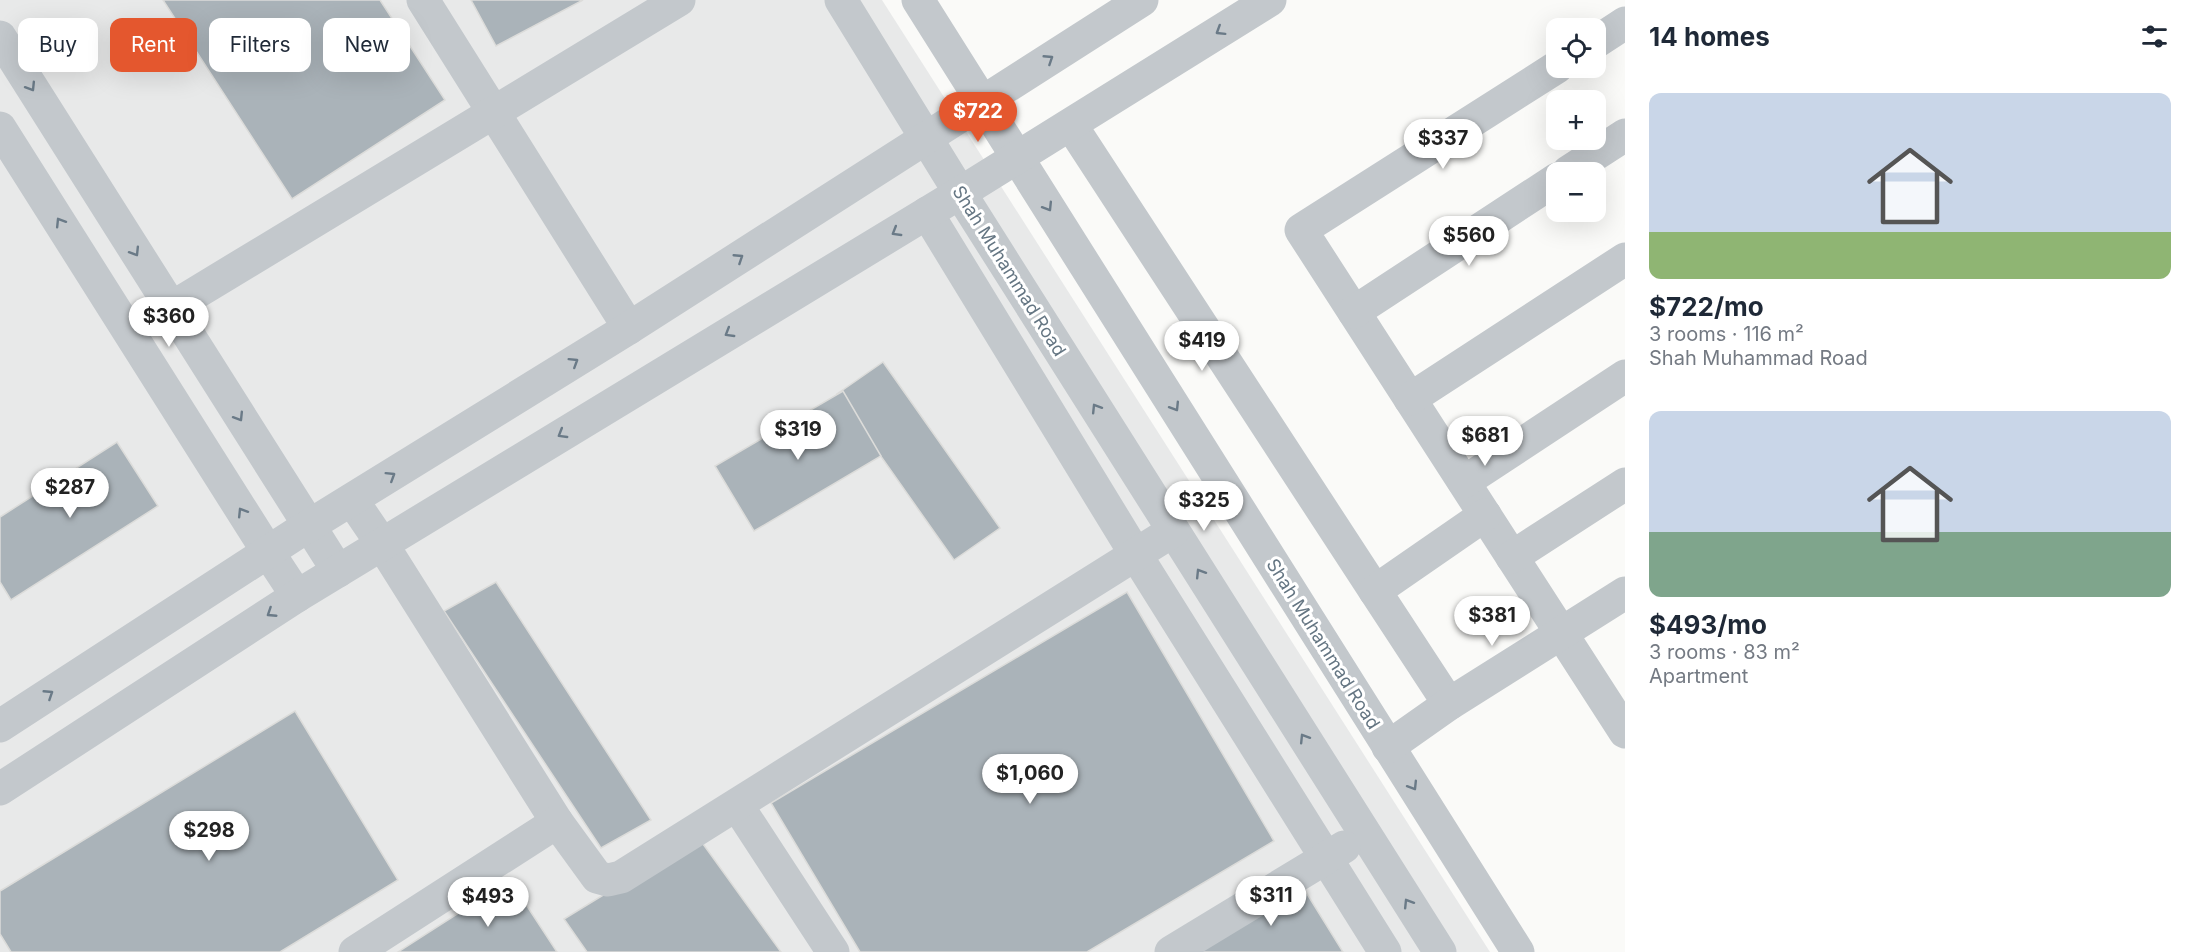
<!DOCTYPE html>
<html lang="en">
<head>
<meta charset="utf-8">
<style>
  body { margin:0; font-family:Inter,sans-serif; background:#f6f6f7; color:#1f2937; height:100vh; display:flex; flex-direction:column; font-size:22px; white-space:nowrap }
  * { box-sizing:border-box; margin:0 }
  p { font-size:20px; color:#747a83 }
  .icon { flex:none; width:33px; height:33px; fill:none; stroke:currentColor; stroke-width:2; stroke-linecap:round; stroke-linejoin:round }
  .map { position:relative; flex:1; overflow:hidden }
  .details { display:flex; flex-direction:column; background:#fff; width:570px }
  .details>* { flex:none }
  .top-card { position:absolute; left:18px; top:18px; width:570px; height:54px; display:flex; gap:12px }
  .controls { position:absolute; left:1546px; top:18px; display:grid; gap:12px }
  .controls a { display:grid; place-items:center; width:60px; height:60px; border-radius:12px; background:#fff; box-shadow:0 6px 24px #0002; font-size:30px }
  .price { position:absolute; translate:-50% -51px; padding:0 14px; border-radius:21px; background:#fff; color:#222; font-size:20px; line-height:39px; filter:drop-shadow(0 2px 3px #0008) }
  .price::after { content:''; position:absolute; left:50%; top:36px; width:18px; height:14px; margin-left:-9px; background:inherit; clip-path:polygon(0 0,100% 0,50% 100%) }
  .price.current { background:#e4572e; color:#fff }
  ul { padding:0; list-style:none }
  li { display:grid; align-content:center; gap:12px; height:318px; padding:0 24px }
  li span { display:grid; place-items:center; height:186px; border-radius:12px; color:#555 }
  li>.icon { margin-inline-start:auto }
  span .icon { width:108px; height:108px; fill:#fffc; stroke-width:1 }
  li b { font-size:26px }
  h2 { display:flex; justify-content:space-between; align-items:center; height:72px; padding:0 24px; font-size:26px }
  .chip { padding:0 21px; border-radius:12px; background:#fff; box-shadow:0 6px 24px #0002; font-size:21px; line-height:54px }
  .chip.current { background:#e4572e; color:#fff }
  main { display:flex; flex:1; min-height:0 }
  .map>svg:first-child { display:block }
  .built { fill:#e8e9e9 }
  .building { fill:#aab3b9; stroke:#dcdcda; stroke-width:1.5 }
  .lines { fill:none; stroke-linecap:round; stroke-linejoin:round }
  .minor { stroke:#c3c8cc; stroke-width:33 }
  .oneway { stroke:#6a7a87 }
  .labels { text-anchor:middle; stroke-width:6; stroke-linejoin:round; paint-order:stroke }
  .street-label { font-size:18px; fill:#657683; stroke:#fff }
</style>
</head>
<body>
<main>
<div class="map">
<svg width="1625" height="952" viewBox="0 0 1625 952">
  <rect width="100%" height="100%" fill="#fafaf8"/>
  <path class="built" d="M0,0H882L1490,952H0Z"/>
  <g class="building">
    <path d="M163,0H380L445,100L292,199Z"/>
    <path d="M471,0H583L496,46Z"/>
    <path d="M883,362L1000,528L954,560L837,394Z"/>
    <path d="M843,391L881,456L754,531L715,466Z"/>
    <path d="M117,442L158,506L11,600L0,582V517Z"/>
    <path d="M496,582L651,820L601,848L444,611Z"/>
    <path d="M1127,592L1274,841L1087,952H860L771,803Z"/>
    <path d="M295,711L398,880L280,952H11L0,934V891Z"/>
    <path d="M698,837L781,952H587L564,919Z"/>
    <path d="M1296,876L1343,952H1173Z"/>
    <path d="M510,880L557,952H398Z"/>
  </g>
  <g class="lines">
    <g class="minor">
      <path d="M423,0L629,328"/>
      <path d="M841,0L960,193L1440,952"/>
      <path d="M918,0L1518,952"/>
      <path d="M0,37L338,571"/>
      <path d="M1596,42L1625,23"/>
      <path d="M1557,67L1301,230L1625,732"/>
      <path d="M1071,125L1375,591"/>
      <path d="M0,128L268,552L297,596"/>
      <path d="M1568,172L1625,135"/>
      <path d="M927,213L1136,555L1385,952"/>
      <path d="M171,308L679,0"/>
      <path d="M1354,312L1557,179"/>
      <path d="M1410,399L1625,259"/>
      <path d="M1464,482L1625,376"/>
      <path d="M352,500L382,544L557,822"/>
      <path d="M1512,557L1625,484"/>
      <path d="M1449,704L1375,591L1485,515"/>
      <path d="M0,726L294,535L629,328L1142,0"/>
      <path d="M1388,747L1449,704L1625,593"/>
      <path d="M0,789L297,596L960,193L1270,0"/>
      <path d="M737,805L833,952"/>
      <path d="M355,952L557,822L597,877L608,880L621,877L1173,531"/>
      <path d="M1171,952L1344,847"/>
    </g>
  </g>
  <defs><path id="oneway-chevron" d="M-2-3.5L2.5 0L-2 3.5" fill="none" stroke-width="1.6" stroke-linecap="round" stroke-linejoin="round" transform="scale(1.5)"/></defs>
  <g class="oneway">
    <use href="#oneway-chevron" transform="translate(1220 31) rotate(148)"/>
    <use href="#oneway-chevron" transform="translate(1049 59) rotate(-33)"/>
    <use href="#oneway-chevron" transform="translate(31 87) rotate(58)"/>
    <use href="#oneway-chevron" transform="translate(1048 207) rotate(58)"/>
    <use href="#oneway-chevron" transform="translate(60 222) rotate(-122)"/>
    <use href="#oneway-chevron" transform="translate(896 232) rotate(149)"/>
    <use href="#oneway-chevron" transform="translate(135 252) rotate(58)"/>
    <use href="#oneway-chevron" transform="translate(739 258) rotate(-33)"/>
    <use href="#oneway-chevron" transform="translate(729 333) rotate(149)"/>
    <use href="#oneway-chevron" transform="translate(574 362) rotate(-32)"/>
    <use href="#oneway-chevron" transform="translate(1175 407) rotate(58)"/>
    <use href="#oneway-chevron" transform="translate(1096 408) rotate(-122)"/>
    <use href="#oneway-chevron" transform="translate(239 417) rotate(58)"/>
    <use href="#oneway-chevron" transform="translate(562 434) rotate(149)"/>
    <use href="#oneway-chevron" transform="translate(391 476) rotate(-32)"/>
    <use href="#oneway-chevron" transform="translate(242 512) rotate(-122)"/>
    <use href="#oneway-chevron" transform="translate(1200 573) rotate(-122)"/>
    <use href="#oneway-chevron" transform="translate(271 613) rotate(147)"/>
    <use href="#oneway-chevron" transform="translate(49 694) rotate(-33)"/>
    <use href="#oneway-chevron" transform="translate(1304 738) rotate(-122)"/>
    <use href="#oneway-chevron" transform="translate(1413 786) rotate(58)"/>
    <use href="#oneway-chevron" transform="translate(1408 903) rotate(-122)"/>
  </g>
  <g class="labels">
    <g class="street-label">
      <text transform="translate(1009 271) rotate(58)" y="6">Shah Muhammad Road</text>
      <text transform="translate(1323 644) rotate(58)" y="6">Shah Muhammad Road</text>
    </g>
  </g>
</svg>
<div class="controls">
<a><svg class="icon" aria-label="locate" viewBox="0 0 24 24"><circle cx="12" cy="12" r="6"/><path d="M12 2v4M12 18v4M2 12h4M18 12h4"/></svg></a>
<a>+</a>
<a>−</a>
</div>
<b class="price current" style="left:978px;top:143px">$722</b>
<b class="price" style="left:1443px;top:170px">$337</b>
<b class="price" style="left:1469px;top:267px">$560</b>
<b class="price" style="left:169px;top:348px">$360</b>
<b class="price" style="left:1202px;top:372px">$419</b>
<b class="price" style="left:798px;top:461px">$319</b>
<b class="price" style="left:1485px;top:467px">$681</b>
<b class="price" style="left:70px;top:519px">$287</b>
<b class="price" style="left:1204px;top:532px">$325</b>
<b class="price" style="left:1492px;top:647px">$381</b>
<b class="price" style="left:1030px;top:805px">$1,060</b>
<b class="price" style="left:209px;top:862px">$298</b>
<b class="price" style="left:1271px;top:927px">$311</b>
<b class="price" style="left:488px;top:928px">$493</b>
<div class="top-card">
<a class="chip">Buy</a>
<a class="chip current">Rent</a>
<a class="chip">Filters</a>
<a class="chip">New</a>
</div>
</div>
<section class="details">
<h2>14 homes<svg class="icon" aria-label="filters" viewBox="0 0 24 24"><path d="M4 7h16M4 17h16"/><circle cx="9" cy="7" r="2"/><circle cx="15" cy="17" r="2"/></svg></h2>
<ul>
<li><span style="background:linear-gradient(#c9d6e8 75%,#8fb573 0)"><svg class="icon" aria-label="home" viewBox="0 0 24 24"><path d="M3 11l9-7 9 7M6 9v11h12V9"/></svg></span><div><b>$722/mo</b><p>3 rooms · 116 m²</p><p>Shah Muhammad Road</p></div></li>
<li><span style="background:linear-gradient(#c9d6e8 65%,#7fa58c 0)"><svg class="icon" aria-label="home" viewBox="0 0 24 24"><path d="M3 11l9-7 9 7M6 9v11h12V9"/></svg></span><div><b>$493/mo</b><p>3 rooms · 83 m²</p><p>Apartment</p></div></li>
</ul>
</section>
</main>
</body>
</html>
